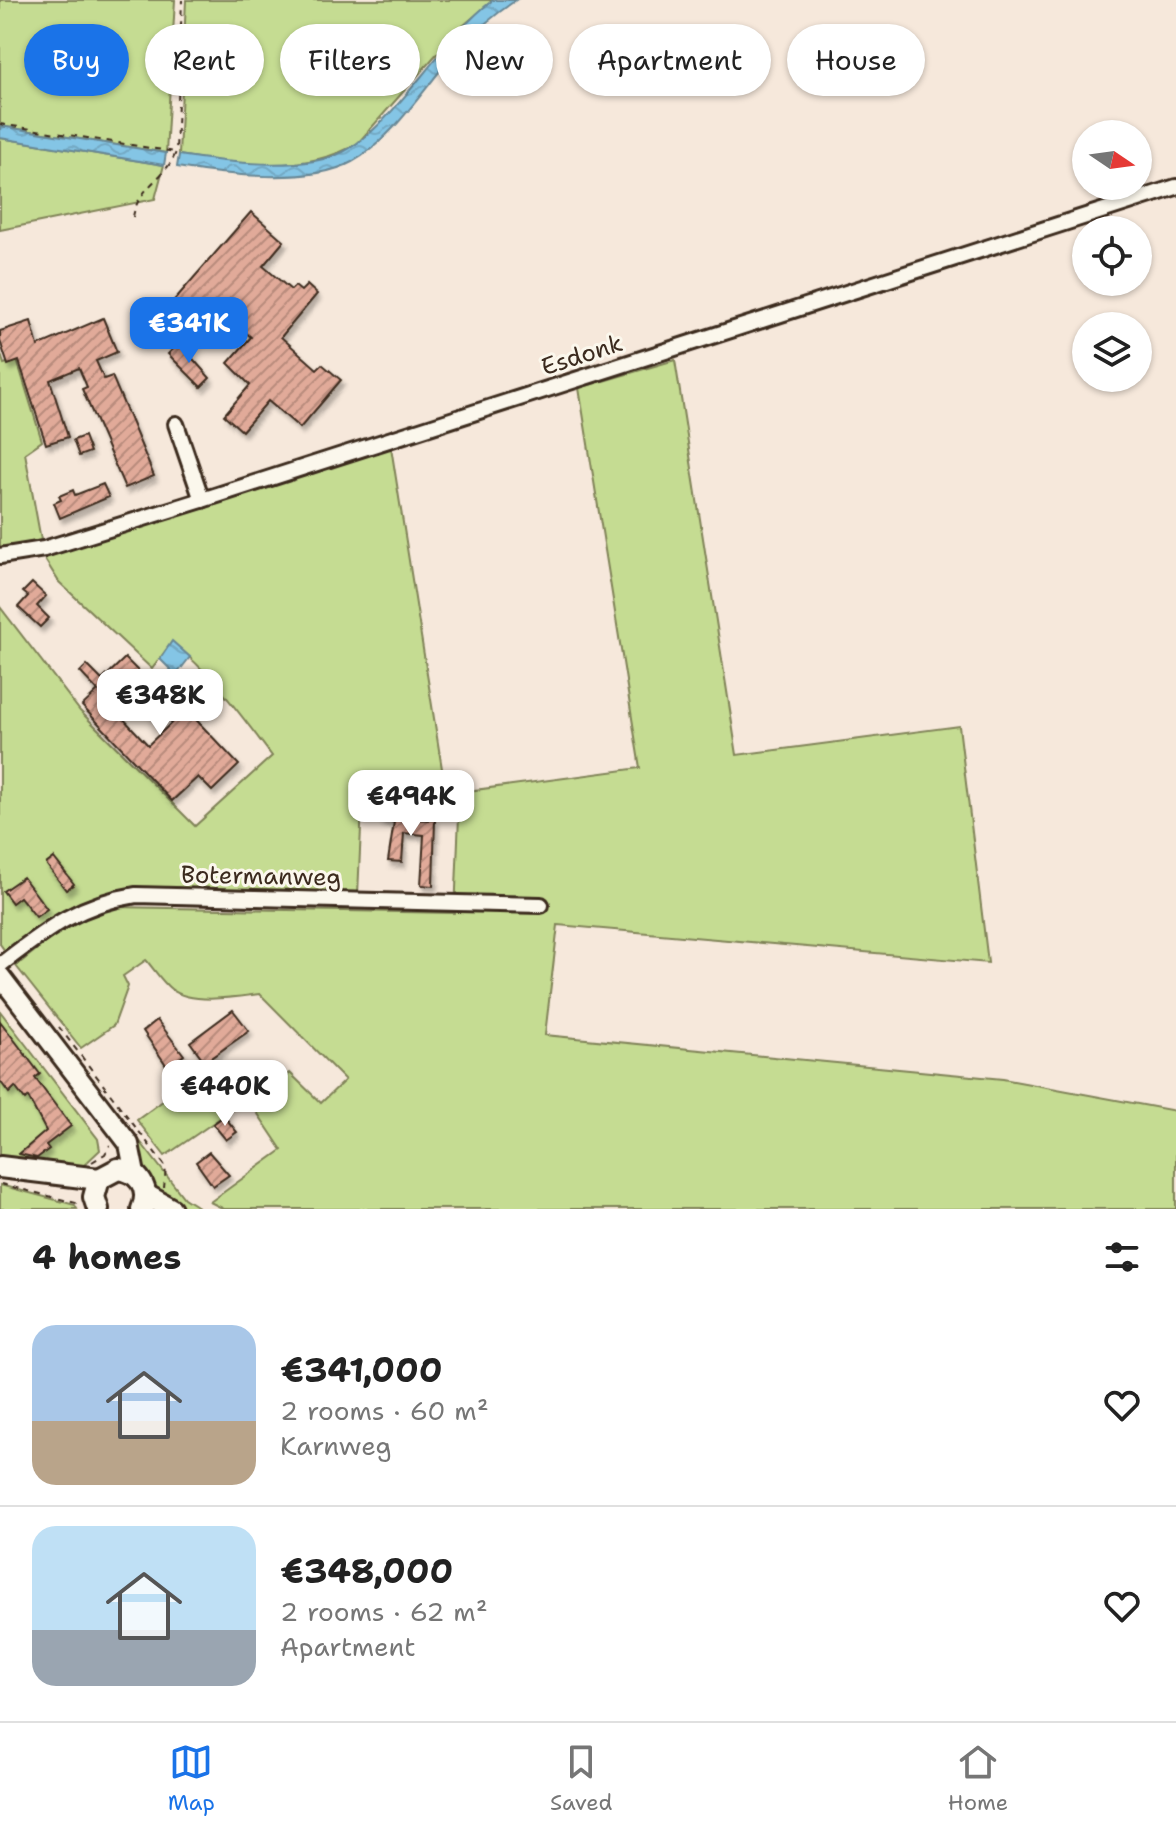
<!DOCTYPE html>
<html lang="en">
<head>
<meta charset="utf-8">
<style>
  body { margin:0; font-family:"Shantell Sans",sans-serif; background:#f6f6f6; color:#222; height:100vh; display:flex; flex-direction:column; font-size:30px; white-space:nowrap }
  * { box-sizing:border-box; margin:0 }
  p { font-size:26px; color:#767676 }
  .icon { flex:none; width:44px; height:44px; fill:none; stroke:currentColor; stroke-width:2; stroke-linecap:round; stroke-linejoin:round }
  .map { position:relative; height:1209px; overflow:hidden }
  .panel { display:flex; flex-direction:column; background:#fff; flex:1 }
  .panel>* { flex:none }
  .guide { position:absolute; left:24px; top:24px; width:1128px; height:72px; display:flex; gap:16px }
  .needle { width:52px; rotate:103deg }
  .fabs { position:absolute; left:1072px; top:120px; display:grid; gap:16px }
  .fabs a { display:grid; place-items:center; width:80px; height:80px; border-radius:50%; background:#fff; box-shadow:0 2px 6px #0004; font-size:40px }
  .price { position:absolute; translate:-50% -68px; padding:0 18px; border-radius:16px; background:#fff; color:#222; font-size:26px; line-height:52px; filter:drop-shadow(0 2px 4px #0008) }
  .price::after { content:''; position:absolute; left:50%; top:48px; width:24px; height:18px; margin-left:-12px; background:inherit; clip-path:polygon(0 0,100% 0,50% 100%) }
  .price.on { background:#1a73e8; color:#fff }
  ul { padding:0; list-style:none }
  li { display:flex; align-items:center; gap:24px; height:200px; padding:0 32px }
  li+li { border-top:2px solid #e0e0e0 }
  li span { display:grid; place-items:center; flex:none; width:224px; height:160px; border-radius:24px; color:#555 }
  li>.icon { margin-inline-start:auto }
  span .icon { width:96px; height:96px; fill:#fffc; stroke-width:1 }
  li b { font-size:34px }
  h2 { display:flex; justify-content:space-between; align-items:center; height:96px; padding:0 32px; font-size:34px }
  .pill { padding:0 28px; border-radius:36px; background:#fff; box-shadow:0 2px 6px #0004; font-size:28px; line-height:72px }
  .pill.on { background:#1a73e8; color:#fff }
  .tabs { display:flex; justify-content:space-around; align-items:center; height:112px; border-top:2px solid #e0e0e0; background:#fff; font-size:22px; color:#767676 }
  .tabs a { display:grid; justify-items:center; gap:4px }
  .tabs .on { color:#1a73e8 }
  .map>svg:first-child { display:block }
  .green { fill:#c5dc92; stroke:#808358; stroke-width:2 }
  .water { fill:url(#water-waves); stroke:#678795; stroke-width:2 }
  .building { fill:url(#building-hatch); stroke:#3b2a1e; stroke-width:2; filter:url(#shadow) }
  .lines { fill:none; stroke-linecap:round; stroke-linejoin:round }
  .minor-casing { stroke:#3b2a1e; stroke-width:20 }
  .tertiary-casing { stroke:#3b2a1e; stroke-width:24 }
  .secondary-casing { stroke:#3b2a1e; stroke-width:26 }
  .path { stroke:#3b2a1e; stroke-width:2; stroke-dasharray:6 6; stroke-linecap:butt }
  .minor { stroke:#fbf7ec; stroke-width:14 }
  .tertiary { stroke:#fbf7ec; stroke-width:18 }
  .secondary { stroke:#fbf7ec; stroke-width:20 }
  .labels { text-anchor:middle; stroke-width:6; stroke-linejoin:round; paint-order:stroke }
  .street-label { font-size:24px; fill:#3b2a1e; stroke:#fbf7ec }
</style>
</head>
<body>
<div class="map">
<svg width="1176" height="1209" viewBox="0 0 1176 1209">
  <defs>
    <pattern id="water-waves" width="16" height="10" patternUnits="userSpaceOnUse" patternTransform="scale(2)"><rect width="16" height="10" fill="#84c5e5"/><path d="M0 5q4-4 8 0t8 0" fill="none" stroke="#73a9c4"/></pattern>
    <pattern id="building-hatch" width="6" height="6" patternUnits="userSpaceOnUse" patternTransform="scale(2)"><rect width="6" height="6" fill="#e1aa99"/><path d="M-1 1l2-2M0 6l6-6M5 7l2-2" fill="none" stroke="#b88b7c"/></pattern>
    <filter id="shadow"><feDropShadow dx="3" dy="5" stdDeviation="2" flood-color="#0004"/></filter>
  </defs>
  <rect width="100%" height="100%" fill="#f6e8db"/>
  <filter id="ink" filterUnits="userSpaceOnUse"><feTurbulence type="fractalNoise" baseFrequency=".0125" numOctaves="2"/><feDisplacementMap in="SourceGraphic" scale="16" xChannelSelector="R" yChannelSelector="G"/><feConvolveMatrix kernelMatrix="1 2 1 2 8 2 1 2 1" color-interpolation-filters="sRGB"/></filter>
  <g filter="url(#ink)">
    <g class="green">
      <path d="M0,0H175L166,153L0,126Z"/>
      <path d="M186,0H493L456,32L358,143C307,174 235,165 179,155Z"/>
      <path d="M0,138L164,165L155,199L0,230Z"/>
      <path d="M0,352L4,364L17,360L42,441L25,453L41,540L0,549Z"/>
      <path d="M675,360L737,755L959,726L988,963L558,925L545,1035L1003,1079L1176,1111V1209H224L210,1202L282,1150L248,1099L165,1156L137,1120L213,1064L248,1098L266,1086L275,1089L290,1073L321,1103L345,1080L260,994C237,997 191,1005 171,989C162,982 154,969 146,960L123,976L128,986L114,1025L81,1048L16,966L80,915L113,907L455,913L460,792L640,768L579,388Z"/>
      <path d="M391,447L446,794L362,806L358,895L113,892C70,900 40,925 5,951L0,944V607L80,711L195,826L272,756C241,715 212,674 172,642L152,669L59,582L44,558Z"/>
      <path d="M0,1011L98,1139L100,1150L82,1167L0,1161Z"/>
      <path d="M125,1122L184,1198L201,1209C141,1209 148,1162 125,1122Z"/>
      <path d="M0,1185L75,1205L77,1209H0Z"/>
    </g>
    <g class="water">
      <path d="M493,0H516C496,14 477,29 460,47C428,82 393,140 352,162C310,185 223,175 177,167L179,155C222,162 304,172 343,152C394,126 441,39 493,0Z"/>
      <path d="M0,126L166,153L164,165L0,138Z"/>
      <path d="M172,641L190,657L176,675L160,659Z"/>
    </g>
    <g class="building">
      <path d="M251,212L284,241L263,266L291,290L295,286L301,291L307,285L317,294L281,337L317,369L322,364L341,380L300,428L268,401L242,431L224,415L250,385L228,363L251,337L222,312L204,334L170,305Z"/>
      <path d="M103,318L117,352L96,361L104,379L112,376L154,476L125,488L82,389L87,387L79,368L50,380L68,437L46,444L19,361L8,365L0,341V331L31,321L38,346Z"/>
      <path d="M179,343L210,378L201,387L168,354Z"/>
      <path d="M84,436L90,452L79,456L73,440Z"/>
      <path d="M103,484L109,497L60,518L54,503L61,500L59,496L73,490L75,495Z"/>
      <path d="M32,583L46,596L37,606L49,618L40,627L18,607L28,596L23,592Z"/>
      <path d="M125,658L159,692L146,705L120,683L105,699L148,745L186,709L239,765L212,791L198,777L172,801L82,706L98,691L80,672L87,665L102,680Z"/>
      <path d="M382,805L416,811L415,819L435,820L433,886L421,885L424,835L404,833L402,862L388,861L394,822L380,821Z"/>
      <path d="M54,858L74,884L66,890L46,864Z"/>
      <path d="M23,877L47,909L36,917L20,897L12,903L3,891Z"/>
      <path d="M233,1010L249,1031L205,1062L190,1042Z"/>
      <path d="M157,1020L184,1055L179,1059L184,1067L173,1075L143,1031Z"/>
      <path d="M0,1021L40,1074L35,1078L71,1126L46,1145L49,1149L37,1158L19,1154L46,1131L28,1097L25,1100L15,1087L9,1093L0,1081Z"/>
      <path d="M224,1116L237,1132L226,1140L213,1124Z"/>
      <path d="M209,1152L229,1175L213,1186L196,1162Z"/>
    </g>
    <g class="lines">
      <g class="minor-casing">
        <g id="minor">
          <path d="M176,424L202,500"/>
          <path d="M0,556L44,549L202,500L1176,187"/>
          <path d="M0,965C46,930 78,904 136,895L541,905"/>
        </g>
      </g>
      <g class="tertiary-casing">
        <path id="tertiary" d="M0,976L129,1144L135,1174"/>
      </g>
      <g class="secondary-casing">
        <g id="secondary">
          <path d="M0,1167L99,1179"/>
          <path d="M146,1195L171,1209"/>
          <path d="M98,1209L94,1197L99,1179L118,1169C139,1171 151,1189 142,1209"/>
        </g>
      </g>
      <g class="path">
        <path d="M0,124L175,152"/>
        <path d="M133,217C138,186 166,179 176,152L182,0"/>
        <path d="M59,1027L166,1167L164,1188"/>
        <path d="M92,1162L105,1154L110,1145"/>
        <path d="M1,1184L80,1204"/>
      </g>
      <use href="#minor" class="minor"/>
      <use href="#tertiary" class="tertiary"/>
      <use href="#secondary" class="secondary"/>
    </g>
  </g>
  <g class="labels">
    <g class="street-label">
      <text transform="translate(582 355) rotate(-18)" y="8">Esdonk</text>
      <text transform="translate(261 876) rotate(1)" y="8">Botermanweg</text>
    </g>
  </g>
</svg>
<div class="fabs">
<a><svg class="needle" viewBox="-14 -14 28 28"><path d="M0-13l5 13h-10z" fill="#e53935"/><path d="M0 13l5-13h-10z" fill="#767676"/></svg></a>
<a><svg class="icon" aria-label="locate" viewBox="0 0 24 24"><circle cx="12" cy="12" r="6"/><path d="M12 2v4M12 18v4M2 12h4M18 12h4"/></svg></a>
<a><svg class="icon" aria-label="layers" viewBox="0 0 24 24"><path d="M12 4l9 5-9 5-9-5zM3 14l9 5 9-5"/></svg></a>
</div>
<b class="price on" style="left:189px;top:365px">€341K</b>
<b class="price" style="left:160px;top:737px">€348K</b>
<b class="price" style="left:411px;top:838px">€494K</b>
<b class="price" style="left:225px;top:1128px">€440K</b>
<div class="guide">
<a class="pill on">Buy</a>
<a class="pill">Rent</a>
<a class="pill">Filters</a>
<a class="pill">New</a>
<a class="pill">Apartment</a>
<a class="pill">House</a>
</div>
</div>
<section class="panel">
<h2>4 homes<svg class="icon" aria-label="filters" viewBox="0 0 24 24"><path d="M4 7h16M4 17h16"/><circle cx="9" cy="7" r="2"/><circle cx="15" cy="17" r="2"/></svg></h2>
<ul>
<li><span style="background:linear-gradient(#a9c7e8 60%,#b9a48a 0)"><svg class="icon" aria-label="home" viewBox="0 0 24 24"><path d="M3 11l9-7 9 7M6 9v11h12V9"/></svg></span><div><b>€341,000</b><p>2 rooms · 60 m²</p><p>Karnweg</p></div><svg class="icon" aria-label="heart" viewBox="0 0 24 24"><path d="M12 20l-8-8c-3-5 5-10 8-4 3-6 11-1 8 4z"/></svg></li>
<li><span style="background:linear-gradient(#bfe0f5 65%,#9aa5b1 0)"><svg class="icon" aria-label="home" viewBox="0 0 24 24"><path d="M3 11l9-7 9 7M6 9v11h12V9"/></svg></span><div><b>€348,000</b><p>2 rooms · 62 m²</p><p>Apartment</p></div><svg class="icon" aria-label="heart" viewBox="0 0 24 24"><path d="M12 20l-8-8c-3-5 5-10 8-4 3-6 11-1 8 4z"/></svg></li>
</ul>
</section>
<nav class="tabs">
<a class="on"><svg class="icon" aria-label="map" viewBox="0 0 24 24"><path d="M3 6l6-2 6 2 6-2v14l-6 2-6-2-6 2zM9 4v14M15 6v14"/></svg>Map</a>
<a><svg class="icon" aria-label="saved" viewBox="0 0 24 24"><path d="M7 4h10v16l-5-4-5 4z"/></svg>Saved</a>
<a><svg class="icon" aria-label="home" viewBox="0 0 24 24"><path d="M3 11l9-7 9 7M6 9v11h12V9"/></svg>Home</a>
</nav>
</body>
</html>
